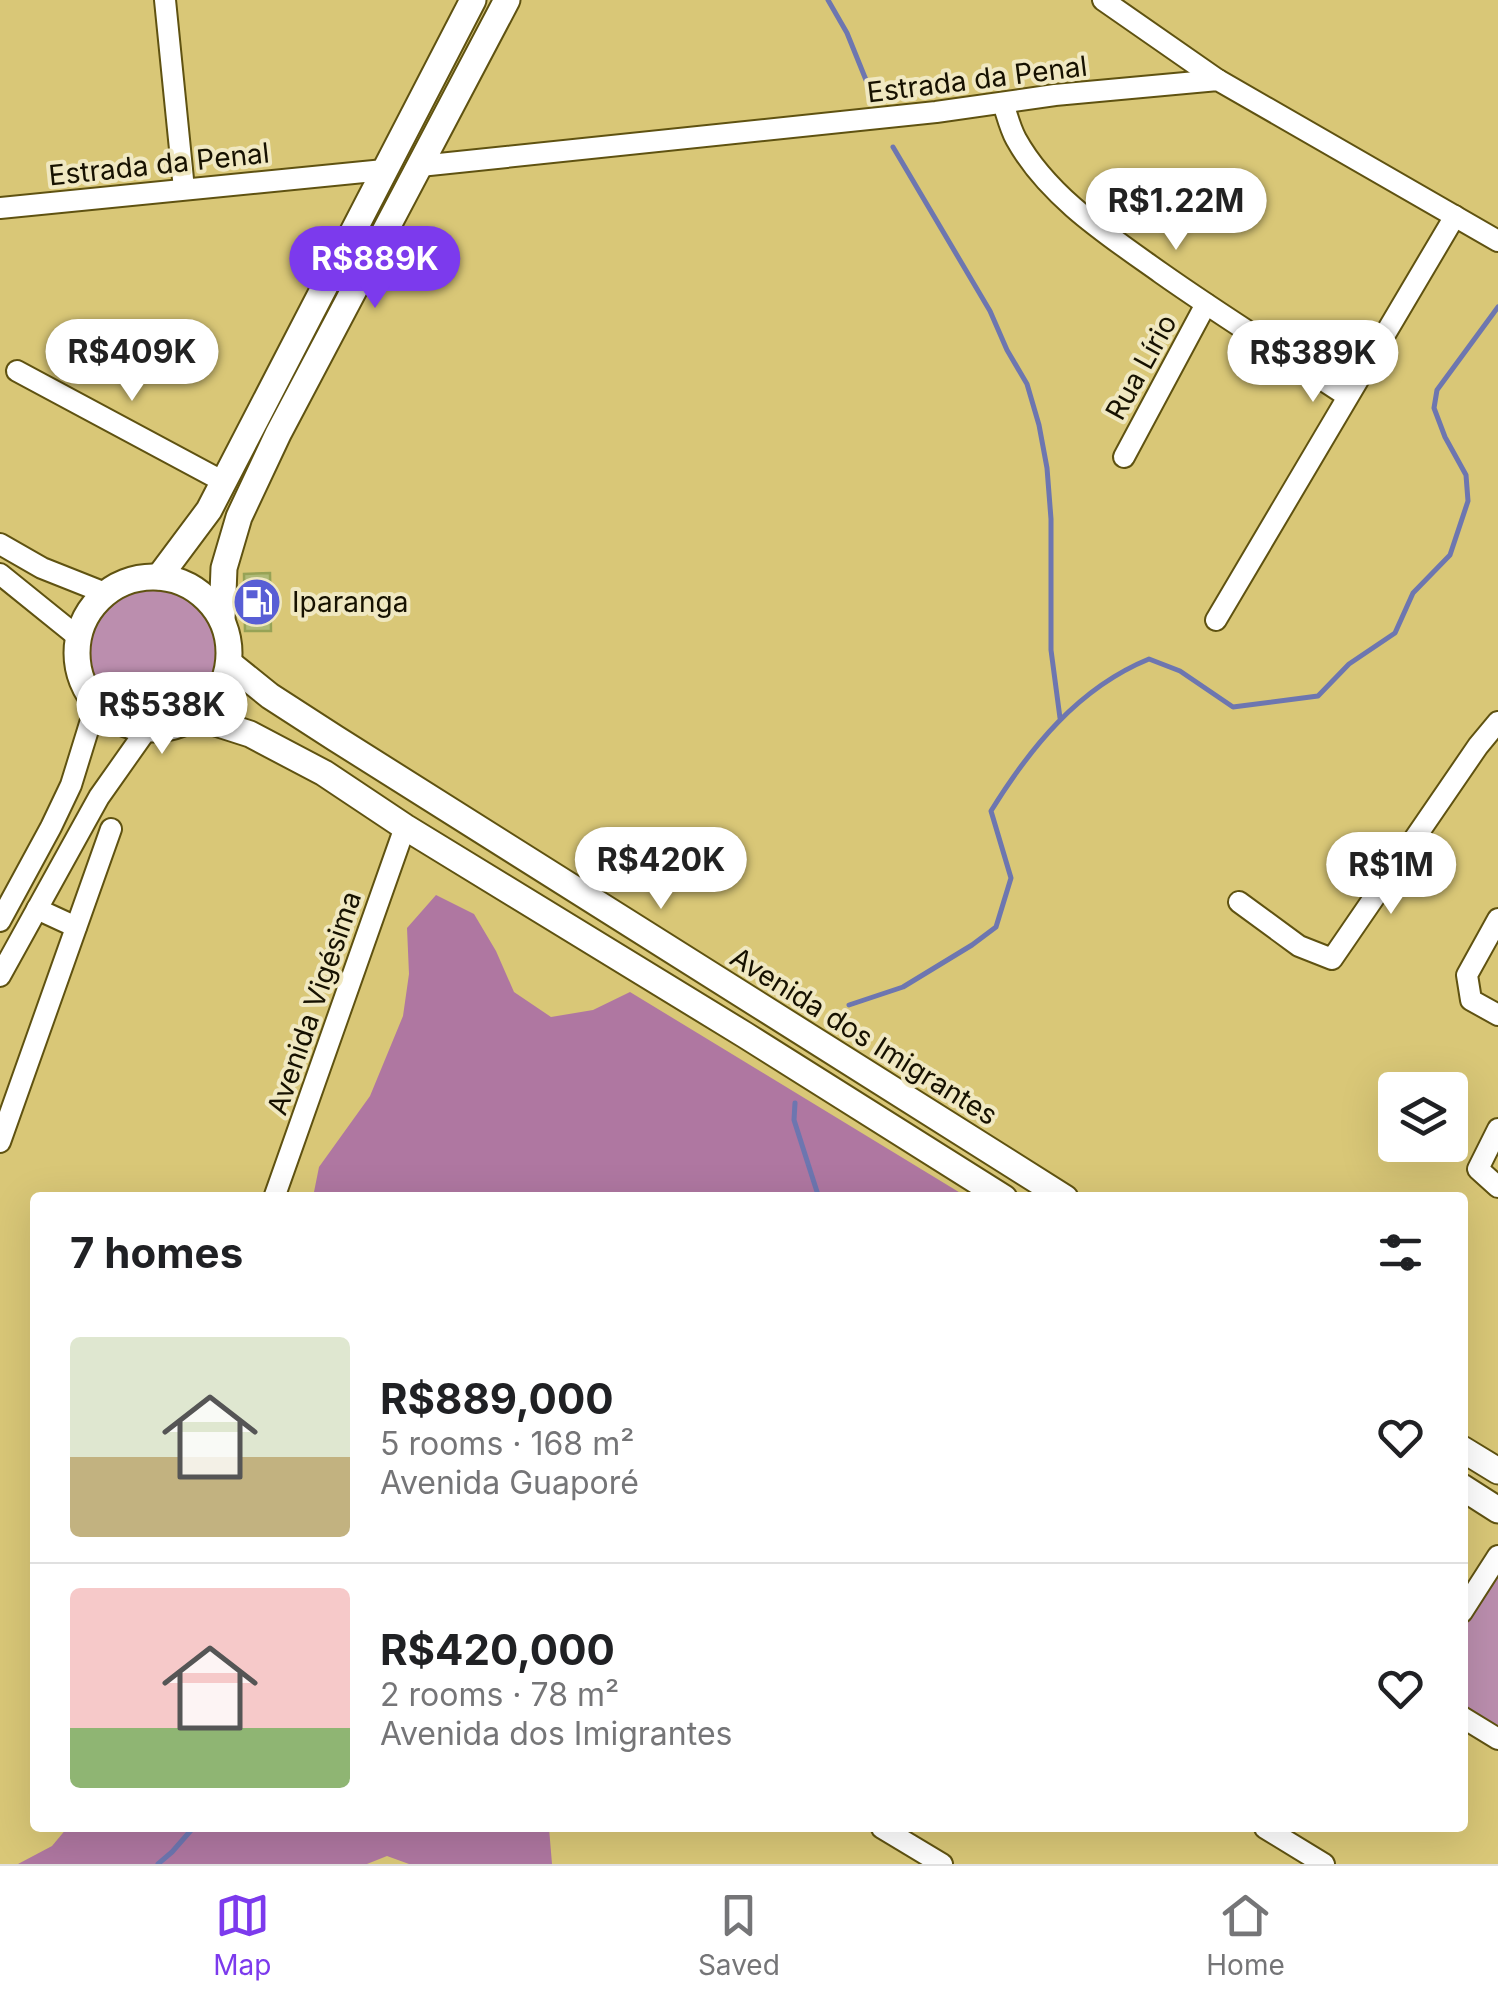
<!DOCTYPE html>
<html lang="en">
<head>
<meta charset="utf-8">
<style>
  body { margin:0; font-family:Inter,sans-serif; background:#f6f6f6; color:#202124; height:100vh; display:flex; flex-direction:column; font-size:38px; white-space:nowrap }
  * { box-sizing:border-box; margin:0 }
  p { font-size:32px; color:#757577 }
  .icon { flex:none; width:55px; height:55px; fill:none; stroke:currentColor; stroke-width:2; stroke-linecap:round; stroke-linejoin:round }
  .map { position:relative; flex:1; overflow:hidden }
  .side { position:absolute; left:30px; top:1192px; width:1438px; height:640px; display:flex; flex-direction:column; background:#fff; border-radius:10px; box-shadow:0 10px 40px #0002 }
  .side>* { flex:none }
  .tools { position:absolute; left:1378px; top:1072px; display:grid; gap:20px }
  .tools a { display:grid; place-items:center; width:90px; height:90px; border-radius:10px; background:#fff; box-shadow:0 10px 40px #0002; font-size:50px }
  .price { position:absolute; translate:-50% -85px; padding:0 22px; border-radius:35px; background:#fff; color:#222; font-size:32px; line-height:65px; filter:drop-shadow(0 2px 5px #0008) }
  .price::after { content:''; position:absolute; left:50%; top:60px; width:30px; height:22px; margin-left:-15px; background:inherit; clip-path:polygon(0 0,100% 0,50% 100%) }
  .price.selected { background:#7c3aed; color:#fff }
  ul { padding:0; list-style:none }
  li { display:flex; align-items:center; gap:30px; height:250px; padding:0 40px }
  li+li { border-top:2px solid #e0e0e0 }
  li span { display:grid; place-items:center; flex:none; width:280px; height:200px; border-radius:10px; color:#555 }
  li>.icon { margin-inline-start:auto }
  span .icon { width:120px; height:120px; fill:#fffc; stroke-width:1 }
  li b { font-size:42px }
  h2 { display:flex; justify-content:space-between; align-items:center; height:120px; padding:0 40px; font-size:42px }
  .menu { display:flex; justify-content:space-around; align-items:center; height:140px; border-top:2px solid #e0e0e0; background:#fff; font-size:28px; color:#757577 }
  .menu a { display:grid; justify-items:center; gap:5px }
  .menu .selected { color:#7c3aed }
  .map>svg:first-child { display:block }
  .green { fill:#bb8eae }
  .forest { fill:#af77a1 }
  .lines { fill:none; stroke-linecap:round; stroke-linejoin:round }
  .stream { stroke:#6d76b0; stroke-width:5 }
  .building { fill:#afba77; stroke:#97a356; stroke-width:2.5 }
  .minor-casing { stroke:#5f5211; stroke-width:24 }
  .major-casing { stroke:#5f5211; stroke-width:29 }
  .minor { stroke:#fff; stroke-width:20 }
  .major { stroke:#fff; stroke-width:25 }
  .labels { text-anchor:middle; stroke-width:8; stroke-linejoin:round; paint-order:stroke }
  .street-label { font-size:28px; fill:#161100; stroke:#f0e8c1 }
  .poi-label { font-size:28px; fill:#161100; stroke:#f0e8c1; text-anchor:start }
</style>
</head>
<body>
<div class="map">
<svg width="1498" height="1864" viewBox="0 0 1498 1864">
  <rect width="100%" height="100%" fill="#d9c777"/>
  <g class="green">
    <circle cx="154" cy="654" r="67"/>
    <path d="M1498,1558V1735L1463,1713L1462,1617Z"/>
  </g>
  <g class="forest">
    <path d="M436,895L474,914L496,951L514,992L551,1017L593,1010L630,992L967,1197H313L319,1167L370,1096L403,1016L409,974L407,928Z"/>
    <path d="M67,1828H549L552,1864H409L387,1856L367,1864H18L52,1846Z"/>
  </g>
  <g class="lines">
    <g class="stream">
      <path d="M828,0L847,33L866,80"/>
      <path d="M893,147L990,311L1007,350L1027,384L1039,425L1047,468L1051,519V650L1060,718"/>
      <path d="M849,1005L903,987L972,945L996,927L1011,878L991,811C1030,748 1078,688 1149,659L1180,671L1233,707L1318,696L1349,664L1395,633L1413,593L1450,555L1468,501L1466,475L1445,437L1434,408L1437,390L1498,307"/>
      <path d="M795,1103L794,1120L819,1198"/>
      <path d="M158,1864L172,1852L193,1828"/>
    </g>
  </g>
  <path class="building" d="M270,573L271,631H245L244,574Z"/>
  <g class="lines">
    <g class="minor-casing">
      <g id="minor">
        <path d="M165,0L184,189"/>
        <path d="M1103,0L1218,80"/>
        <path d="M1003,103C1007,115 1010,128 1016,139C1048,197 1109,236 1161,273C1222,316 1285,355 1347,396"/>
        <path d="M420,166L936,112L1055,95L1218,80L1498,241"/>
        <path d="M0,208L384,170"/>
        <path d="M17,371L224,482"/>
        <path d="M1124,457L1206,304"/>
        <path d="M0,544L42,568L105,593"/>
        <path d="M0,574L78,637"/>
        <path d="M1216,620L1455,216"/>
        <path d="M1239,902L1299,946L1332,959L1478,746L1498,722"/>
        <path d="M37,909L76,927"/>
        <path d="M1498,919L1467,975L1471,1000L1498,1015"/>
        <path d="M0,921L51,827L71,785L96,704"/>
        <path d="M0,976L99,797L147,729"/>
        <path d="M1498,1129L1478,1169L1498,1187"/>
        <path d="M0,1142L111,829"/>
        <path d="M274,1198L405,827"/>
        <path d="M1462,1612L1498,1556"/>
        <path d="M1462,1717L1498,1739"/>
        <path d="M882,1828L942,1864"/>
        <path d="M1265,1828L1324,1864"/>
      </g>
    </g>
    <g class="major-casing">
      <g id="major">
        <circle cx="153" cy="653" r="76"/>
        <path d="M159,577L209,510L473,0"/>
        <path d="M222,619L224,568L239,517L278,434L507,0"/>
        <path d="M229,663L270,696L335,738L1065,1198"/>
        <path d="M197,717L250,734L324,773L405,827L745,1035L1004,1198"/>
        <path d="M1462,1449L1498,1471"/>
        <path d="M1462,1487L1498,1510"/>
      </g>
    </g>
    <use href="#minor" class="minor"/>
    <use href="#major" class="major"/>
  </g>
  <defs>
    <g id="fuel-disc" transform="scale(2.5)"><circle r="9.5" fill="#585ed5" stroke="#f0e8c1"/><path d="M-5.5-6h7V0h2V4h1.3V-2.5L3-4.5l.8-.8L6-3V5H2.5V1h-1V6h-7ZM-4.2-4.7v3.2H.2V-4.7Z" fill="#fff"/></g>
  </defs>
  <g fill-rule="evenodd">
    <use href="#fuel-disc" x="257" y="602"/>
  </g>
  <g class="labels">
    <g class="street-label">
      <text transform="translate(977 79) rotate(-7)" y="10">Estrada da Penal</text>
      <text transform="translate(159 164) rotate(-6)" y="10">Estrada da Penal</text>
      <text transform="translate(1141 367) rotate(-61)" y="10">Rua Lírio</text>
      <text transform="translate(314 1003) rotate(-71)" y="10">Avenida Vigésima</text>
      <text transform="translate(864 1036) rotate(32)" y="10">Avenida dos Imigrantes</text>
    </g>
    <g class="poi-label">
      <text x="292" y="612">Iparanga</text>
    </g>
  </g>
</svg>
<div class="tools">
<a><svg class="icon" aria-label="layers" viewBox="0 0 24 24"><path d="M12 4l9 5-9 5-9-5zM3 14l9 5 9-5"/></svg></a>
</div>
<b class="price" style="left:1176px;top:253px">R$1.22M</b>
<b class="price selected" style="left:375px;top:311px">R$889K</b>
<b class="price" style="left:132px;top:404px">R$409K</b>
<b class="price" style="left:1313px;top:405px">R$389K</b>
<b class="price" style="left:162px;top:757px">R$538K</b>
<b class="price" style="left:661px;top:912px">R$420K</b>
<b class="price" style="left:1391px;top:917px">R$1M</b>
<section class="side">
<h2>7 homes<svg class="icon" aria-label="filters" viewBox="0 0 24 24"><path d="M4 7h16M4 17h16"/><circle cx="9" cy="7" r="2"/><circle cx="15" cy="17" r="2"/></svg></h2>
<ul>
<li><span style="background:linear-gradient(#dfe7d0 60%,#c2b280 0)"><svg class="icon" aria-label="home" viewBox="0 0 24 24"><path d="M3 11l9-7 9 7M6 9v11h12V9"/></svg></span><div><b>R$889,000</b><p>5 rooms · 168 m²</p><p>Avenida Guaporé</p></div><svg class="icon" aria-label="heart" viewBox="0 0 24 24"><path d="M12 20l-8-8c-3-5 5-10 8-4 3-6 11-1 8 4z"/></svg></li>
<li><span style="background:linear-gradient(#f6c9c9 70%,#8fb573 0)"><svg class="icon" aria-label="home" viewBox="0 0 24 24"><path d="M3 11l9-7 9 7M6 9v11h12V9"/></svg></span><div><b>R$420,000</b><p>2 rooms · 78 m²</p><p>Avenida dos Imigrantes</p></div><svg class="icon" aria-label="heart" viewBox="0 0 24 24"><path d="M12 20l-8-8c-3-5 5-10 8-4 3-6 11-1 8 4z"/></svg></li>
</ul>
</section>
</div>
<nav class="menu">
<a class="selected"><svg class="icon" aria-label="map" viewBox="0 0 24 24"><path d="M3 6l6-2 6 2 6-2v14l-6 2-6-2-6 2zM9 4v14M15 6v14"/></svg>Map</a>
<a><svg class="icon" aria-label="saved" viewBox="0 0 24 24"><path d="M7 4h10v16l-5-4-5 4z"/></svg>Saved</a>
<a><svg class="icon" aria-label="home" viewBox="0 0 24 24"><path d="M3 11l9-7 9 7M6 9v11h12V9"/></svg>Home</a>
</nav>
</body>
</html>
